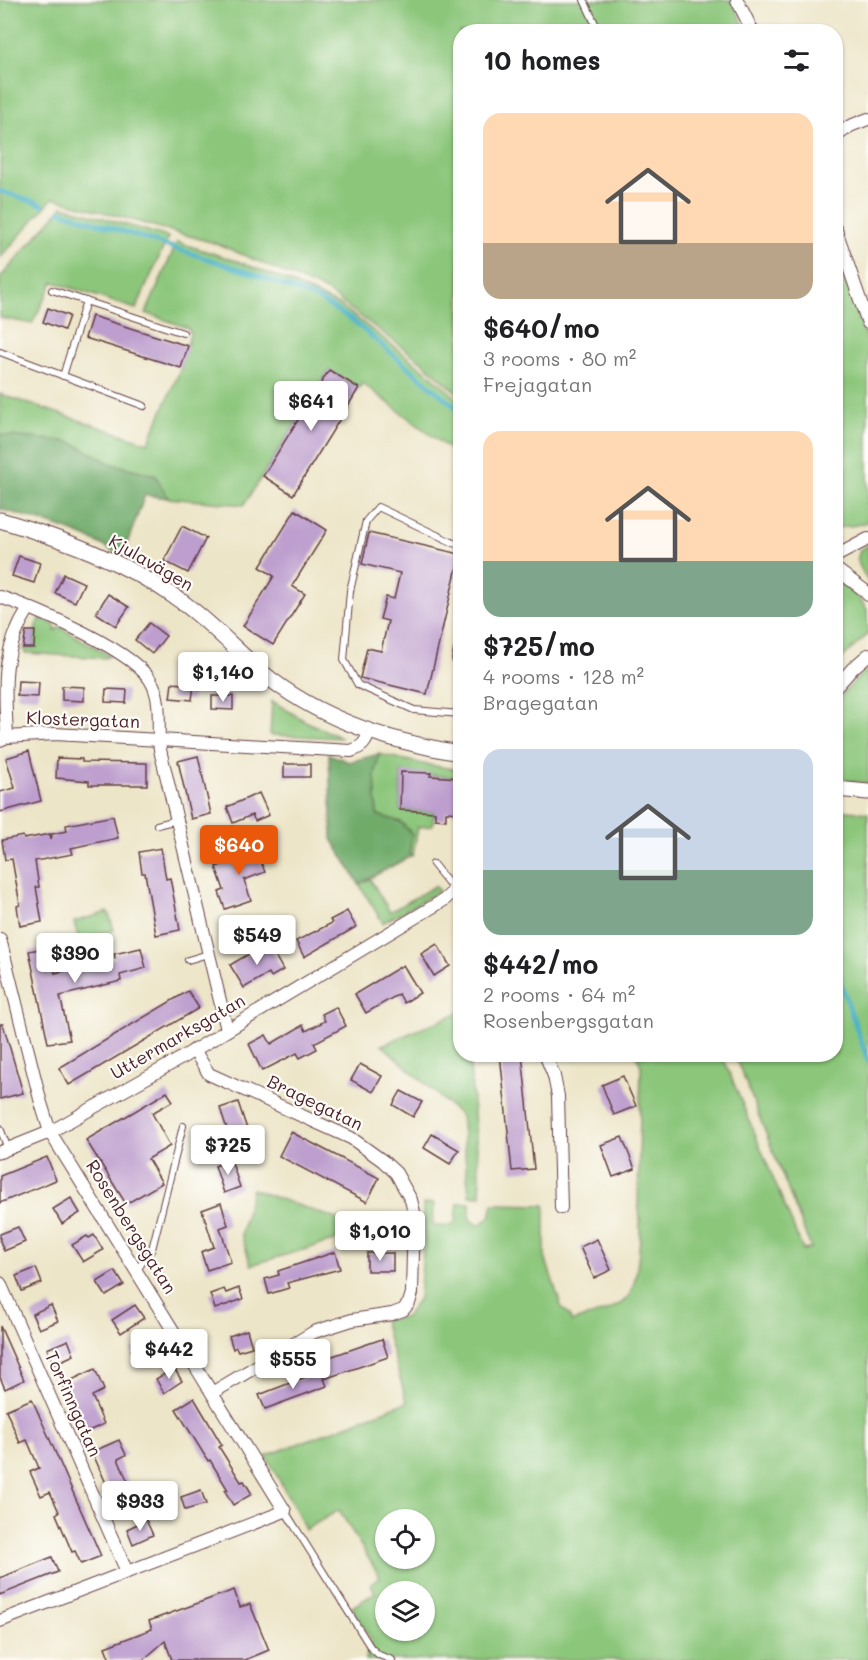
<!DOCTYPE html>
<html lang="en">
<head>
<meta charset="utf-8">
<style>
  body { margin:0; font-family:Mali,sans-serif; background:#f2f2f2; color:#202124; height:100vh; display:flex; flex-direction:column; font-size:22px; white-space:nowrap }
  * { box-sizing:border-box; margin:0 }
  p { font-size:20px; color:#757577 }
  .icon { flex:none; width:33px; height:33px; fill:none; stroke:currentColor; stroke-width:2; stroke-linecap:round; stroke-linejoin:round }
  .map { position:relative; flex:1; overflow:hidden }
  .drawer { position:absolute; left:453px; top:24px; width:390px; height:1038px; display:flex; flex-direction:column; background:#fff; border-radius:24px; box-shadow:0 2px 4px #0004 }
  .drawer>* { flex:none }
  .controls { position:absolute; left:375px; top:1509px; display:grid; gap:12px }
  .controls a { display:grid; place-items:center; width:60px; height:60px; border-radius:50%; background:#fff; box-shadow:0 2px 4px #0004; font-size:30px }
  .price { position:absolute; translate:-50% -51px; padding:0 14px; border-radius:6px; background:#fff; color:#222; font-size:20px; line-height:39px; filter:drop-shadow(0 2px 3px #0008) }
  .price::after { content:''; position:absolute; left:50%; top:36px; width:18px; height:14px; margin-left:-9px; background:inherit; clip-path:polygon(0 0,100% 0,50% 100%) }
  .price.current { background:#ea580c; color:#fff }
  ul { padding:0; list-style:none }
  li { display:grid; align-content:center; gap:12px; height:318px; padding:0 30px }
  li span { display:grid; place-items:center; height:186px; border-radius:18px; color:#555 }
  li>.icon { margin-inline-start:auto }
  span .icon { width:108px; height:108px; fill:#fffc; stroke-width:1 }
  li b { font-size:26px }
  h2 { display:flex; justify-content:space-between; align-items:center; height:72px; padding:0 30px; font-size:26px }
  .map>svg:first-child { display:block }
  .green { fill:#8bc67a; stroke:#6a7252; stroke-width:1.5; fill-rule:evenodd }
  .forest { fill:#70ab6a; stroke:#5d654a; stroke-width:1.5 }
  .lines { fill:none; stroke-linecap:round; stroke-linejoin:round }
  .stream { stroke:#49b2c8; stroke-width:4.5 }
  .building { fill:#bd9ece }
  .service-casing { stroke:#623d43; stroke-width:8 }
  .minor-casing { stroke:#623d43; stroke-width:14 }
  .tertiary-casing { stroke:#623d43; stroke-width:17 }
  .service { stroke:#fff; stroke-width:6 }
  .minor { stroke:#fff; stroke-width:12 }
  .tertiary { stroke:#fff; stroke-width:15 }
  .labels { text-anchor:middle; stroke-width:4.5; stroke-linejoin:round; paint-order:stroke }
  .street-label { font-size:18px; fill:#4a1f2b; stroke:#fdfcf7 }
</style>
</head>
<body>
<div class="map">
<svg width="868" height="1660" viewBox="0 0 868 1660">
  <rect width="100%" height="100%" fill="#fdfcf7"/>
  <filter id="ink" filterUnits="userSpaceOnUse"><feTurbulence type="fractalNoise" baseFrequency=".0167" numOctaves="2"/><feDisplacementMap in="SourceGraphic" scale="12" xChannelSelector="R" yChannelSelector="G"/><feConvolveMatrix kernelMatrix="1 2 1 2 8 2 1 2 1" color-interpolation-filters="sRGB"/></filter>
  <filter id="wash" filterUnits="userSpaceOnUse"><feTurbulence type="fractalNoise" baseFrequency=".008" numOctaves="4" result="noise"/><feDisplacementMap in="SourceGraphic" scale="24" xChannelSelector="R" yChannelSelector="G"/><feGaussianBlur stdDeviation="1.35" result="paint"/><feColorMatrix in="noise" values="0 0 0 0 0 0 0 0 0 0 0 0 0 0 0 0 0 1.4 0 .05"/><feComposite in="paint" operator="in"/></filter>
  <g filter="url(#wash)">
    <rect width="100%" height="100%" fill="#ede5c8"/>
    <g class="green">
      <path d="M0,0H731L747,31L460,32V395L421,361L326,291L218,244L53,198L0,258Z"/>
      <path d="M63,206L168,237L136,309L53,282L32,324L0,318V278Z"/>
      <path d="M177,242L237,261L281,278L341,306L431,375L460,401V457L362,383L359,388L329,370L244,505L168,498L155,475L109,463L71,442L0,435V394L148,443L181,368L190,334L188,328L146,313Z"/>
      <path d="M836,246L868,344V521L863,524L836,528Z"/>
      <path d="M868,545V582L857,561L860,550Z"/>
      <path d="M836,583L851,589L867,609L868,634L836,664Z"/>
      <path d="M41,618L55,625V631L60,627L110,656L105,658L25,653L23,648H34L36,625Z"/>
      <path d="M868,668V783L836,779V706L844,692Z"/>
      <path d="M272,701L305,721L342,738L270,735Z"/>
      <path d="M379,754L423,764L460,770V778L401,772L400,810L435,812L432,826L418,827L413,855L409,854L412,834L401,822L377,815L375,774Z"/>
      <path d="M836,810L868,813V1660H365L371,1640L352,1607L375,1593L371,1584L380,1577L339,1510L305,1530L299,1516L266,1456L407,1402L383,1320L406,1317L419,1298L424,1240L423,1204L434,1203L433,1226H445L455,1223L458,1203H470V1220L479,1225L490,1217L493,1204L545,1205V1257L561,1306L570,1317L571,1322C588,1316 613,1312 626,1299C640,1286 642,1221 638,1204L641,1066L636,1055H722L803,1250L811,1248L735,1055L836,1054ZM386,1520H424V1558H386ZM386,1592H424V1630H386Z"/>
      <path d="M370,879L390,912L435,886L439,891L383,923L359,884Z"/>
      <path d="M108,912L114,930L79,941L74,922Z"/>
      <path d="M460,1012V1054L469,1055L481,1196L469,1195L461,1116L382,1045Z"/>
      <path d="M252,1189L340,1220V1231L406,1234V1240H337L251,1265L241,1234Z"/>
    </g>
    <g class="forest">
      <path d="M0,435L71,442L109,463L155,475L168,498L145,495L122,557C85,532 42,521 0,509Z"/>
      <path d="M329,754L349,762L379,754L375,774L377,815L401,822L412,834L409,853L413,855L359,884L332,839Z"/>
    </g>
    <g class="lines">
      <g class="stream">
        <path d="M0,191L43,205"/>
        <path d="M60,211L251,273L318,299L352,320L460,411"/>
        <path d="M836,969L868,1061"/>
      </g>
    </g>
    <g id="blocks">
      <g class="building">
        <path d="M48,308L69,316L64,330L43,322Z"/>
        <path d="M92,316L188,346L181,368L85,338Z"/>
        <path d="M329,370L359,388L293,495L263,476Z"/>
        <path d="M295,510L327,530L292,586L305,594L273,645L243,626L274,576L260,567Z"/>
        <path d="M182,526L206,538L188,573L164,561Z"/>
        <path d="M369,533L460,554L427,694L360,678L367,648L381,651L388,621L380,619L386,597L394,599L400,573L362,564Z"/>
        <path d="M19,556L40,563L34,583L12,576Z"/>
        <path d="M64,574L84,583L75,602L55,593Z"/>
        <path d="M108,594L129,607L116,626L96,613Z"/>
        <path d="M149,623L166,636L152,654L135,640Z"/>
        <path d="M26,631H35L34,648H23Z"/>
        <path d="M18,681L39,682L38,697L17,696Z"/>
        <path d="M172,683L194,685L192,700L170,698Z"/>
        <path d="M62,686L84,687V701L62,700Z"/>
        <path d="M106,689L127,690L126,703L105,702Z"/>
        <path d="M212,696H233V710L212,709Z"/>
        <path d="M29,751L41,801L0,812V792L15,788L6,758Z"/>
        <path d="M198,756L211,814L191,819L178,761Z"/>
        <path d="M57,758L82,759V762L147,763V785H89V781L56,778Z"/>
        <rect x="284" y="764" width="26" height="13"/>
        <path d="M401,772L431,773L430,776L460,778V813L446,812V820L435,819V812L400,810Z"/>
        <path d="M259,793L269,815L255,821L252,815L233,823L227,807Z"/>
        <path d="M113,816L118,838L71,848L73,854L35,861L39,887H36L42,922L20,926L17,906L20,905L12,859L5,860L2,840L23,836L24,839L50,834L51,840L52,834L67,831L66,825Z"/>
        <path d="M254,845L265,872L244,880L251,900L225,909L219,892L224,890L216,867L237,859L235,852Z"/>
        <path d="M161,848L166,879L170,878L180,930L156,935L145,873H142L139,852Z"/>
        <path d="M347,911L356,927L304,957L296,941L332,923L330,920Z"/>
        <path d="M268,943L283,970L271,977L269,973L244,988L230,965Z"/>
        <path d="M437,944L450,966L434,976L421,954Z"/>
        <path d="M50,947L55,973L115,958L114,954L141,948L146,968L120,975L121,981L60,996L70,1040L48,1043L29,951Z"/>
        <path d="M403,965L420,993L404,1003L399,994L366,1013L355,994Z"/>
        <path d="M188,991L199,1008L69,1085L59,1068Z"/>
        <path d="M336,1007L346,1026L314,1043L317,1049L300,1058L297,1053L262,1071L249,1044L266,1035L271,1044L303,1025L306,1031L325,1021L322,1014Z"/>
        <path d="M0,1024H3L23,1093L0,1099Z"/>
        <path d="M500,1054H522L534,1169L512,1171Z"/>
        <path d="M360,1064L382,1076L373,1092L351,1080Z"/>
        <path d="M623,1076L636,1106L614,1115L602,1085Z"/>
        <path d="M401,1091L422,1102L413,1117L393,1105Z"/>
        <path d="M167,1092L173,1101L152,1113L170,1146L148,1159L162,1183L126,1204L86,1140Z"/>
        <path d="M238,1102L248,1132L230,1138L220,1108Z"/>
        <path d="M291,1132L379,1178L367,1202L279,1156Z"/>
        <path d="M432,1134L459,1150L450,1164L424,1148Z"/>
        <path d="M622,1137L635,1169L613,1177L601,1145Z"/>
        <path d="M47,1157L56,1180L0,1203V1176Z"/>
        <path d="M231,1160L240,1187L224,1193L215,1166Z"/>
        <path d="M71,1198L80,1213L62,1224L53,1209Z"/>
        <path d="M221,1203L228,1225L220,1228L231,1262L207,1270L201,1252L214,1247L202,1210Z"/>
        <path d="M18,1227L25,1242L4,1251L0,1241V1234Z"/>
        <path d="M94,1235L103,1250L83,1262L72,1245L87,1236L89,1238Z"/>
        <path d="M597,1239L611,1270L594,1278L580,1247Z"/>
        <path d="M335,1252L340,1269L287,1283L289,1288L269,1294L265,1279L279,1275L278,1271Z"/>
        <rect x="367" y="1253" width="26" height="18"/>
        <path d="M36,1268L42,1283L22,1291L16,1276Z"/>
        <path d="M115,1271L124,1285L106,1296L97,1282Z"/>
        <path d="M239,1288L243,1299L215,1309L210,1294L224,1289L226,1293Z"/>
        <path d="M51,1305L58,1321L39,1329L32,1314Z"/>
        <path d="M135,1305L144,1318L121,1333L112,1320Z"/>
        <path d="M0,1326L24,1380L5,1389L0,1377Z"/>
        <path d="M247,1330L252,1347L238,1351L236,1347L233,1349L229,1336Z"/>
        <path d="M155,1335L164,1350L140,1364L131,1350Z"/>
        <path d="M382,1339L388,1357L324,1379L318,1361Z"/>
        <path d="M68,1340L74,1355L54,1364L47,1349Z"/>
        <path d="M174,1368L182,1381L164,1393L156,1379Z"/>
        <path d="M95,1369L104,1390L92,1396L104,1424L84,1433L63,1384Z"/>
        <path d="M321,1371L327,1386L265,1409L259,1395Z"/>
        <path d="M194,1398L222,1445L219,1447L241,1482L244,1481L252,1494L233,1505L225,1491L228,1490L210,1460L208,1461L176,1409Z"/>
        <path d="M32,1399L101,1556L81,1564L75,1551L72,1552L56,1514L59,1512L50,1492L41,1496L30,1472L39,1468L27,1440L20,1443L6,1410Z"/>
        <path d="M119,1440L126,1455L118,1459L133,1493L114,1501L92,1452Z"/>
        <path d="M201,1490L206,1504L185,1510L181,1497Z"/>
        <path d="M146,1520L153,1535L133,1544L127,1529Z"/>
        <path d="M52,1557L58,1572L0,1595V1578Z"/>
        <path d="M234,1590L240,1607L250,1604L269,1650L245,1660H172L165,1641L143,1660H110L105,1647L152,1629L149,1621Z"/>
      </g>
    </g>
  </g>
  <g filter="url(#ink)">
    <use href="#blocks" fill-opacity="0" stroke="#623d43" stroke-width="1.5"/>
    <g class="lines">
      <g class="service-casing">
        <g id="service">
          <path d="M584,0L599,32"/>
          <path d="M52,290L183,333"/>
          <path d="M0,352L144,406"/>
          <path d="M63,376L86,301"/>
          <path d="M460,546L378,507L366,521L350,591L344,660L358,685L414,710L460,714"/>
          <path d="M460,637L455,659L460,670"/>
          <path d="M157,825L177,820"/>
          <path d="M433,864L454,890"/>
          <path d="M188,960L208,954"/>
          <path d="M0,1128L8,1149"/>
          <path d="M137,1270L152,1249L183,1126"/>
          <path d="M285,1511L371,1648L379,1655L392,1660"/>
        </g>
      </g>
      <g class="minor-casing">
        <g id="minor">
          <path d="M737,0L753,32"/>
          <path d="M836,136L850,126L868,119"/>
          <path d="M836,230L868,323"/>
          <path d="M836,556L868,539"/>
          <path d="M836,569L864,590L868,595"/>
          <path d="M0,597C34,608 139,652 153,685C161,701 158,722 159,739C159,747 161,755 163,762L227,1030"/>
          <path d="M836,687L853,668L868,655"/>
          <path d="M7,737C5,686 0,653 29,608"/>
          <path d="M0,740L7,737L55,734L351,751C363,747 366,742 370,730"/>
          <path d="M0,939L41,1103L50,1132L285,1511L0,1621"/>
          <path d="M194,1050L209,1074L351,1138L383,1161L396,1173L411,1200L414,1212L412,1293L409,1303L403,1310L392,1314L352,1320L314,1332L212,1393"/>
          <path d="M545,1054L554,1076L558,1096L561,1208"/>
          <path d="M0,1152L50,1132L178,1060L444,900L460,885"/>
          <path d="M0,1283L127,1572"/>
        </g>
      </g>
      <g class="tertiary-casing">
        <g id="tertiary">
          <path d="M0,520C63,539 124,561 178,599C209,620 235,650 264,674C319,719 391,742 460,753"/>
          <path d="M836,789L868,792"/>
        </g>
      </g>
      <use href="#service" class="service"/>
      <use href="#minor" class="minor"/>
      <use href="#tertiary" class="tertiary"/>
    </g>
  </g>
  <g class="labels">
    <g class="street-label">
      <text transform="translate(151 563) rotate(30)" y="6">Kjulavägen</text>
      <text transform="translate(83 720) rotate(2)" y="6">Klostergatan</text>
      <text transform="translate(178 1037) rotate(-30)" y="6">Uttermarksgatan</text>
      <text transform="translate(315 1103) rotate(26)" y="6">Bragegatan</text>
      <text transform="translate(131 1227) rotate(58)" y="6">Rosenbergsgatan</text>
      <text transform="translate(73 1404) rotate(66)" y="6">Torfinngatan</text>
    </g>
  </g>
</svg>
<div class="controls">
<a><svg class="icon" aria-label="locate" viewBox="0 0 24 24"><circle cx="12" cy="12" r="6"/><path d="M12 2v4M12 18v4M2 12h4M18 12h4"/></svg></a>
<a><svg class="icon" aria-label="layers" viewBox="0 0 24 24"><path d="M12 4l9 5-9 5-9-5zM3 14l9 5 9-5"/></svg></a>
</div>
<b class="price" style="left:311px;top:432px">$641</b>
<b class="price" style="left:223px;top:703px">$1,140</b>
<b class="price current" style="left:239px;top:876px">$640</b>
<b class="price" style="left:257px;top:966px">$549</b>
<b class="price" style="left:75px;top:984px">$390</b>
<b class="price" style="left:228px;top:1176px">$725</b>
<b class="price" style="left:380px;top:1262px">$1,010</b>
<b class="price" style="left:169px;top:1380px">$442</b>
<b class="price" style="left:293px;top:1390px">$555</b>
<b class="price" style="left:140px;top:1532px">$933</b>
<section class="drawer">
<h2>10 homes<svg class="icon" aria-label="filters" viewBox="0 0 24 24"><path d="M4 7h16M4 17h16"/><circle cx="9" cy="7" r="2"/><circle cx="15" cy="17" r="2"/></svg></h2>
<ul>
<li><span style="background:linear-gradient(#ffd9b3 70%,#b9a48a 0)"><svg class="icon" aria-label="home" viewBox="0 0 24 24"><path d="M3 11l9-7 9 7M6 9v11h12V9"/></svg></span><div><b>$640/mo</b><p>3 rooms · 80 m²</p><p>Frejagatan</p></div></li>
<li><span style="background:linear-gradient(#ffd9b3 70%,#7fa58c 0)"><svg class="icon" aria-label="home" viewBox="0 0 24 24"><path d="M3 11l9-7 9 7M6 9v11h12V9"/></svg></span><div><b>$725/mo</b><p>4 rooms · 128 m²</p><p>Bragegatan</p></div></li>
<li><span style="background:linear-gradient(#c9d6e8 65%,#7fa58c 0)"><svg class="icon" aria-label="home" viewBox="0 0 24 24"><path d="M3 11l9-7 9 7M6 9v11h12V9"/></svg></span><div><b>$442/mo</b><p>2 rooms · 64 m²</p><p>Rosenbergsgatan</p></div></li>
</ul>
</section>
</div>
</body>
</html>
